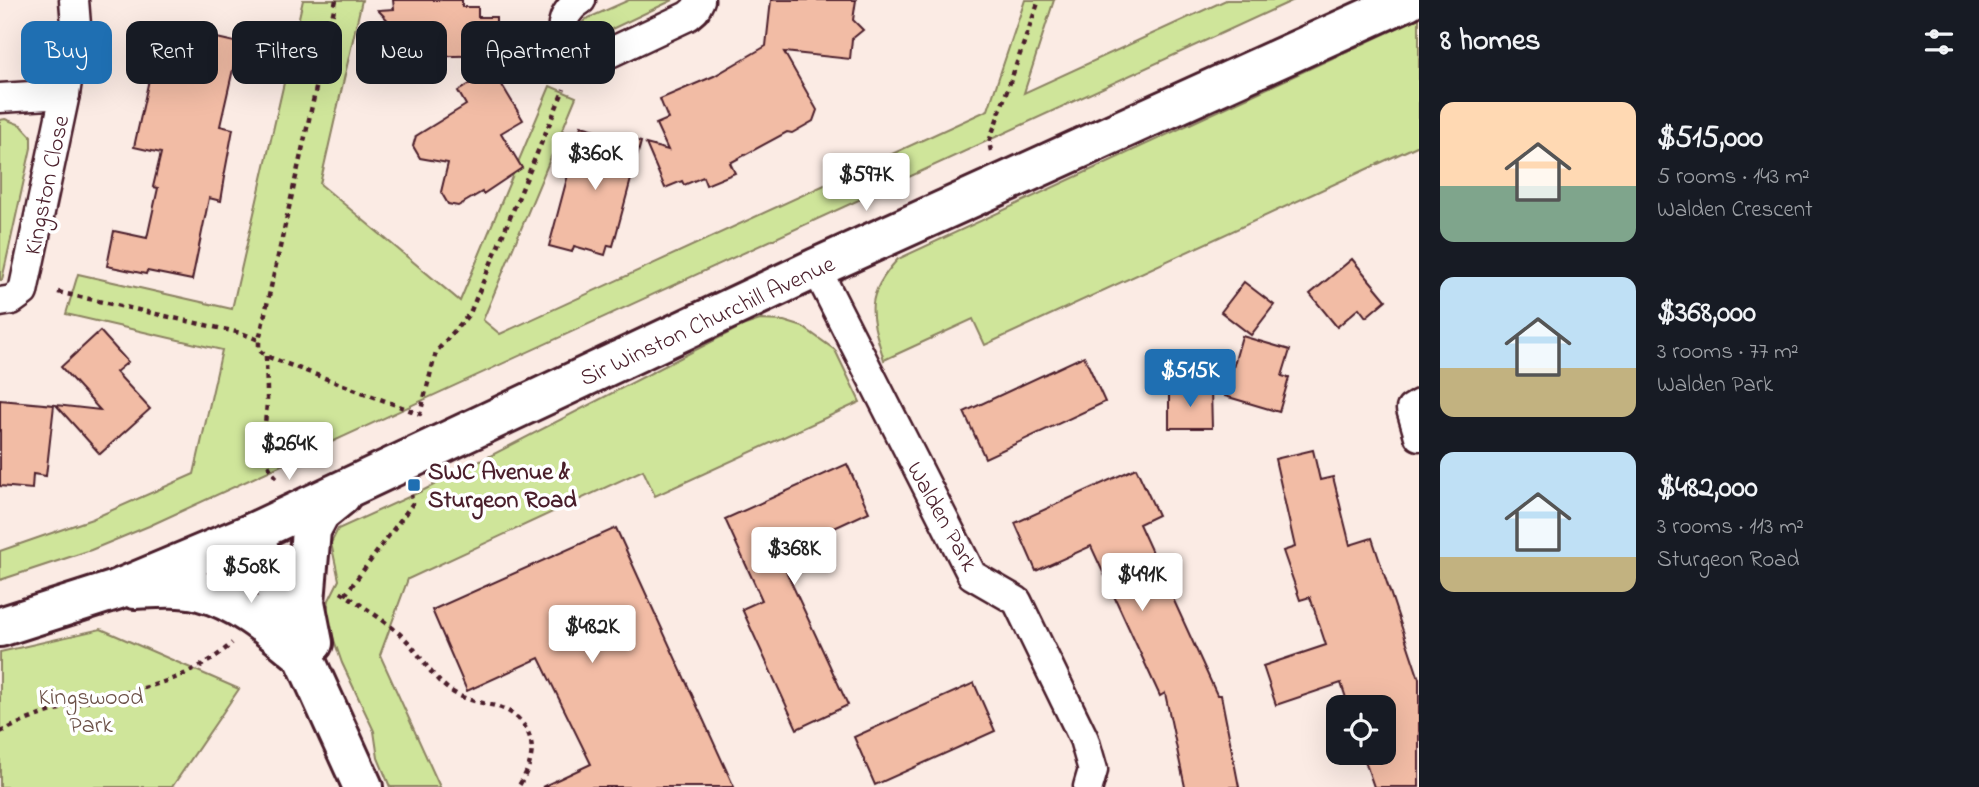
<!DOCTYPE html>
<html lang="en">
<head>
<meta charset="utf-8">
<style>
  body { margin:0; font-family:"Indie Flower",sans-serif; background:#242831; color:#f1f3f6; height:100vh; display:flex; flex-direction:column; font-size:26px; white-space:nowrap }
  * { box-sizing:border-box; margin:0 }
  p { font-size:23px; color:#9ea1a6 }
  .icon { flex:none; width:38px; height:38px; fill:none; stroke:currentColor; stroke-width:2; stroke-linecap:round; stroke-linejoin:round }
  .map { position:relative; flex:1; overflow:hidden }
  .drawer { display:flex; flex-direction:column; background:#171b24; width:560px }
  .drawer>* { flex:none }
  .banner { position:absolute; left:21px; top:21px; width:665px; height:63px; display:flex; gap:14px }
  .buttons { position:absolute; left:1326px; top:695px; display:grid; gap:14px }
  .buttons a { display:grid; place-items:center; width:70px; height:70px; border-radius:14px; background:#171b24; box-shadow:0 7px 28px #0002; font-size:35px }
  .price { position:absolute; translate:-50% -60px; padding:0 16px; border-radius:7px; background:#fff; color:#222; font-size:23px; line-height:46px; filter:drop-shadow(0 2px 4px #0008) }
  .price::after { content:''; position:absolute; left:50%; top:42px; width:21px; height:16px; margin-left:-10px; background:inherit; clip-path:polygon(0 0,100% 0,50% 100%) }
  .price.on { background:#1f6fb2; color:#fff }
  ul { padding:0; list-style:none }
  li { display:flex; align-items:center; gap:21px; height:175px; padding:0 21px }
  li span { display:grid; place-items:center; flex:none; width:196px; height:140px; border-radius:14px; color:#555 }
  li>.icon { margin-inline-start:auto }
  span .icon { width:84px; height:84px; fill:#fffc; stroke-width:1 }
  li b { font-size:30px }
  h2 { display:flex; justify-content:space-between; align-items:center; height:84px; padding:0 21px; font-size:30px }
  .pill { padding:0 24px; border-radius:14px; background:#171b24; box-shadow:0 7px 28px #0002; font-size:24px; line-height:63px }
  .pill.on { background:#1f6fb2; color:#fff }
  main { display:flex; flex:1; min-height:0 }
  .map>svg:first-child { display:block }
  .green { fill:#cfe59a; stroke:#8c8262; stroke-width:2 }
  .building { fill:#f2bca5; stroke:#4a1f2b; stroke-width:2 }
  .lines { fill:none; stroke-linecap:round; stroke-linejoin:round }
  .street-casing { stroke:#4a1f2b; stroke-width:33 }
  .secondary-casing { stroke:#4a1f2b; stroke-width:44 }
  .path { stroke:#4a1f2b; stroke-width:4.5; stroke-dasharray:5 5; stroke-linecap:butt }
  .street { stroke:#fff; stroke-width:28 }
  .secondary { stroke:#fff; stroke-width:38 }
  .poi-dot { fill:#1f6fb2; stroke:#fff; stroke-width:2.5 }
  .labels { text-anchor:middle; stroke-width:7; stroke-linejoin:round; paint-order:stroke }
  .street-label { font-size:24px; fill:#4a1f2b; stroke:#fff }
  .poi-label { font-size:24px; font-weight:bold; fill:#4a1f2b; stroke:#fff; text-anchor:start }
  .park-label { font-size:24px; fill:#6b5047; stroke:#fff }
</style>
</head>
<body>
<main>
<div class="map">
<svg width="1419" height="787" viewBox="0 0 1419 787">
  <rect width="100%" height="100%" fill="#fbebe4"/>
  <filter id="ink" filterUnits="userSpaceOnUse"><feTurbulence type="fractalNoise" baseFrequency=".0143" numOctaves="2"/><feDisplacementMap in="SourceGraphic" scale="14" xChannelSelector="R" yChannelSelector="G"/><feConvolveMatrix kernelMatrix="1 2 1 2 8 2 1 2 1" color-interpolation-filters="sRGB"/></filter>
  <g filter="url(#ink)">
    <g class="green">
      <path d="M303,0H362L320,184L460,301L550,86L576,97L483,320L500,334L988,110L1025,0H1054L1024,93L1226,0H1294L149,526L91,550L0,580V551L92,519L194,474L222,350L66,314L78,274L232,309Z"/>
      <path d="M629,0H673L593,38L584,35L581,30L582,23L586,19Z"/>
      <path d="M1419,18V145L985,345L973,319L884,360C870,314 863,297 898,259Z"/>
      <path d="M5,119L21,125L31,136V148L2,280H0V120Z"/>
      <path d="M760,320L784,321L803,327L835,350L860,402L655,496L643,470L408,579L380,655L440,787H390L378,758L374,731L342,663L326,617L329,600L339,580L331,543L338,529L424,490L742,326Z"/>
      <path d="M101,629L239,689L172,787H0V652Z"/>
    </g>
    <g class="building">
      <path d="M393,0H462V7H478V17H496V55L415,57L414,48L378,10L394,9Z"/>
      <path d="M771,0H856L853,20L863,30L852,39L850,59L784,52L817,110L813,121L792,133L787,132L730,163L735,173L706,185L703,177L684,185L682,181L665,188L646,144L668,150L656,124L668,119L660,99L714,76L766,46Z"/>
      <path d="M173,28L239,43L220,126L233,129L224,177H225L221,201L209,198L192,280L147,271L146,274L107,266L114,231L147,238L158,188L153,187L161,153L134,147L156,48L168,51Z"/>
      <path d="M493,70L523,120L501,133L522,168L483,194L482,192L458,206L448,204L441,192L448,163L420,158L413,146L416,136L466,105L458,91Z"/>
      <path d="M581,126L641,142L613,246L608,245L605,255L574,246L572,252L549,246Z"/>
      <path d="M1352,259L1386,300L1366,317L1359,308L1337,327L1310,294Z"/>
      <path d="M1244,282L1274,305L1251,335L1221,312Z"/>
      <path d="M100,331L128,362L116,372L150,409L100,454L56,405L100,410L61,367Z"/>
      <path d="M1242,336L1290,350L1282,376L1289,378L1279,412L1225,396Z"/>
      <path d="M1084,356L1105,402L985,458L964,412Z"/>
      <path d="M1169,389H1211L1212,428H1169Z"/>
      <path d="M0,400L54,405L46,476L33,474L32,489L0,486Z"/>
      <path d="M1313,450L1320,480L1333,477L1350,545L1372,538L1419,679V787H1374L1363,755L1384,752V707H1349L1341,683L1276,705L1263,666L1326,645L1310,597L1300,600L1283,551L1295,547L1275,459Z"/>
      <path d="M847,464L869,512L778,554L848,705L797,729L742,609L762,600L725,519Z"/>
      <path d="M1136,468L1158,515L1139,524L1217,695H1221L1239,787H1185L1165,693L1160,696L1091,546L1036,571L1015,523Z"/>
      <path d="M616,528L734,787H542L591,764L539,658L467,691L432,610Z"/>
      <path d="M974,683L995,731L875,785L854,737Z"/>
    </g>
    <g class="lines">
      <g class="street-casing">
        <g id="street">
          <path d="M581,0C547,21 563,64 603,56L688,16L695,10L700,0"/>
          <path d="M0,98L65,94"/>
          <path d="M816,268L972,575L1017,601L1084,739L1093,770L1088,787"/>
          <path d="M0,302L12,300L23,292L65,94L76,25L74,0"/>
          <path d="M1419,404L1411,409L1419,436"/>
        </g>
      </g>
      <g class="secondary-casing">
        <g id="secondary">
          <path d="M252,533L303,655L363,787"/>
          <path d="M135,589C156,588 179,586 200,591C239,601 271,629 301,654"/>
          <path d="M0,627L116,590L252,533L816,268L1408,0"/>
          <path d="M313,643L305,602L311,530L320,513L341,496"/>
        </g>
      </g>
      <g class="path">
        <path d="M336,0L259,340V350L266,356L420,414L436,352L470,313L564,89"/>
        <path d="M991,151L989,142L1039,0"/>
        <path d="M58,292L241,333L259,340"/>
        <path d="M266,356C266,369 267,381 267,394C268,423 254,456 278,479"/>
        <path d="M341,592C360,604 395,627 409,643C424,660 432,678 451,691C478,709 506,698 525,727C538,747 530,769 518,787"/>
        <path d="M345,595L413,503L411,495"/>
        <path d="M0,732C18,724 37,715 56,710C117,691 183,689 232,643"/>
      </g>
      <use href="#street" class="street"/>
      <use href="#secondary" class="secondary"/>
    </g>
  </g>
  <rect class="poi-dot" x="407" y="478" width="14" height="14" rx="3.5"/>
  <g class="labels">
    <g class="street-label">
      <text transform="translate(46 185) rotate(-78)" y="8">Kingston Close</text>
      <text transform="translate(707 320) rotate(-25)" y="8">Sir Winston Churchill Avenue</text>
      <text transform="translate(943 516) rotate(61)" y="8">Walden Park</text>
    </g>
    <g class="poi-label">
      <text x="428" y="479">SWC Avenue &amp;<tspan x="428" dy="28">Sturgeon Road</tspan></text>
    </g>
    <g class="park-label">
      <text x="91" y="704">Kingswood<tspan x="91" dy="28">Park</tspan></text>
    </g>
  </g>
</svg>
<div class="buttons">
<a><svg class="icon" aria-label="locate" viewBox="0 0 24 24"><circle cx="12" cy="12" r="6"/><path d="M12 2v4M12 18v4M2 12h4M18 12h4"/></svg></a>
</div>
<b class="price" style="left:595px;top:192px">$360K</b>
<b class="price" style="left:866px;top:213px">$597K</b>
<b class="price on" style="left:1190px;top:409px">$515K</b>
<b class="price" style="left:289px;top:482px">$264K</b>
<b class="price" style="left:794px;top:587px">$368K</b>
<b class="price" style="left:251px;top:605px">$508K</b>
<b class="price" style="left:1142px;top:613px">$491K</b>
<b class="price" style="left:592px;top:665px">$482K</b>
<div class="banner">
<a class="pill on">Buy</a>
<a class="pill">Rent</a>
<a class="pill">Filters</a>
<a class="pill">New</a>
<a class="pill">Apartment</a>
</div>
</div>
<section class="drawer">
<h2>8 homes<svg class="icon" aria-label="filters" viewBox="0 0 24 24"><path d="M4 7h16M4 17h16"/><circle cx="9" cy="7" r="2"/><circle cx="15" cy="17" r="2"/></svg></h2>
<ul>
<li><span style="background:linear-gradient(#ffd9b3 60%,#7fa58c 0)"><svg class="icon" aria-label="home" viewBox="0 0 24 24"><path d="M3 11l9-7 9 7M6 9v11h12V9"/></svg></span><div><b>$515,000</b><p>5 rooms · 143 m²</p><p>Walden Crescent</p></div></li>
<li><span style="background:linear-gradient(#bfe0f5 65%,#c2b280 0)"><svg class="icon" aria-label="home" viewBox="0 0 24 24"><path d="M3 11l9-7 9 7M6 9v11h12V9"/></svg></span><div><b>$368,000</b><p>3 rooms · 77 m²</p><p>Walden Park</p></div></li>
<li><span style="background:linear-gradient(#bfe0f5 75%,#c2b280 0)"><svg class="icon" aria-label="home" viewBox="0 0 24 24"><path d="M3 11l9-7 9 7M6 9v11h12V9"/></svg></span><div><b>$482,000</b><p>3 rooms · 113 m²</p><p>Sturgeon Road</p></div></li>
</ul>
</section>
</main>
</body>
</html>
